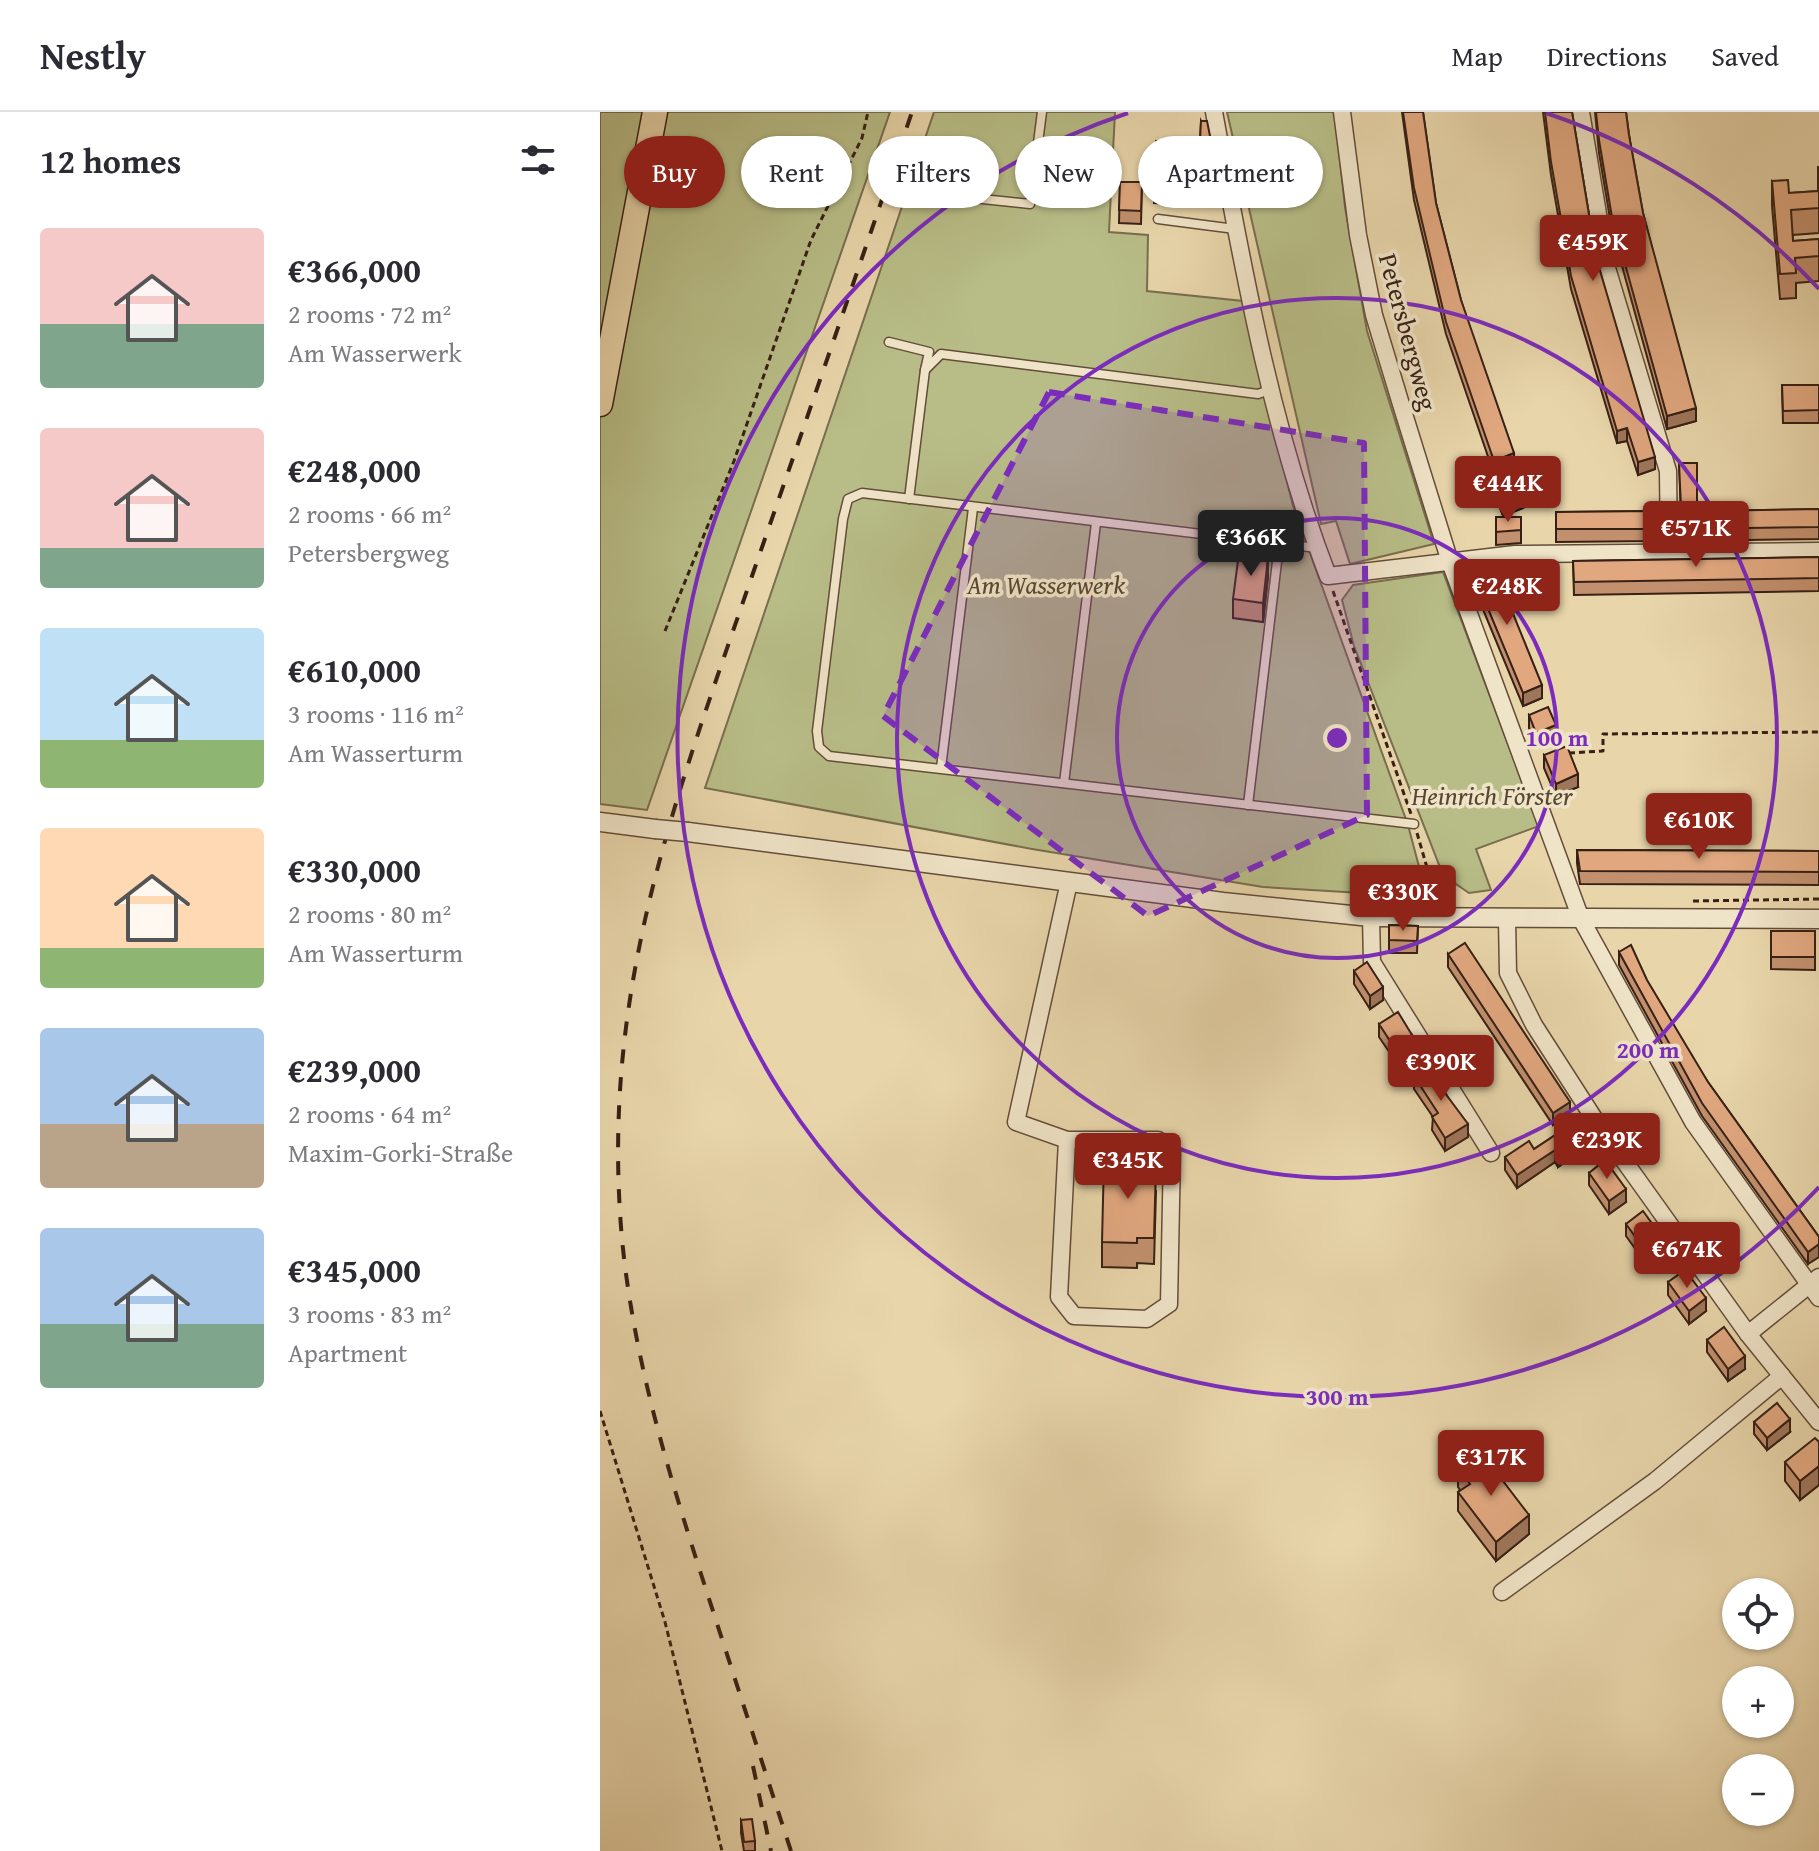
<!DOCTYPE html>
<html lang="en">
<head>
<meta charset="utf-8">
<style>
  body { margin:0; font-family:"Gentium Book Plus",serif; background:#f7f7f7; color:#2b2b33; height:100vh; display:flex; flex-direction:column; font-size:30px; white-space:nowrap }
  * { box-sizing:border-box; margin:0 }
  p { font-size:26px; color:#7c7c81 }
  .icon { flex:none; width:44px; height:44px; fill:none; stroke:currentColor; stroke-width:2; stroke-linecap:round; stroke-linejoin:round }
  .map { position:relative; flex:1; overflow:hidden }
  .drawer { display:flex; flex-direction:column; background:#fff; width:600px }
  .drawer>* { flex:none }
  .guide { position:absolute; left:24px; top:24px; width:760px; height:72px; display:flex; gap:16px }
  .fabs { position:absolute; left:1122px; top:1466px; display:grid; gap:16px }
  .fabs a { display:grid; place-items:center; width:72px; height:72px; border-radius:50%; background:#fff; box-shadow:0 2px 6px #0004; font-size:40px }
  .price { position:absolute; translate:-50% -68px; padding:0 18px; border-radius:8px; background:#8f2418; color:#fff; font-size:26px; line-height:52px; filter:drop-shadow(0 2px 4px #0008) }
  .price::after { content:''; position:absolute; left:50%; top:48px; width:24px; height:18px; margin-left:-12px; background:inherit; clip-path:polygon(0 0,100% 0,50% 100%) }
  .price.active { background:#222; color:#fff }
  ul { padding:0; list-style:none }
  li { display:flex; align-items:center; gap:24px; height:200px; padding:0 40px }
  li span { display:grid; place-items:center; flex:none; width:224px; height:160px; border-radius:8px; color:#555 }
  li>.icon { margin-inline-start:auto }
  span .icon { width:96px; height:96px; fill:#fffc; stroke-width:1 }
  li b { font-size:34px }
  h2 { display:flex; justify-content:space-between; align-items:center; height:96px; padding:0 40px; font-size:34px }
  .tag { padding:0 28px; border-radius:36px; background:#fff; box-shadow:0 2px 6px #0004; font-size:28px; line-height:72px }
  .tag.active { background:#8f2418; color:#fff }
  header { display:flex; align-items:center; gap:48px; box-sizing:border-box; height:112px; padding:0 40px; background:#fff; border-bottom:2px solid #e1e1e2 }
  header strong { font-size:38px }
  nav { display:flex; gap:44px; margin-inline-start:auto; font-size:28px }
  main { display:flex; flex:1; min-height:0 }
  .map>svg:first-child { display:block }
  .green { fill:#b8bd87; stroke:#786e4e; stroke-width:2 }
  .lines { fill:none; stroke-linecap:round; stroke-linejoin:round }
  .service-casing { stroke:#634d3a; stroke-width:11 }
  .minor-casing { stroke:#634d3a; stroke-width:19 }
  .tertiary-casing { stroke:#634d3a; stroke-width:21 }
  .primary-casing { stroke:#372015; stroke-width:27 }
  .path { stroke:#372015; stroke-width:3; stroke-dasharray:6 4; stroke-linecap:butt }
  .service { stroke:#f0e4c8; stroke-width:8 }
  .minor { stroke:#f0e4c8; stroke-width:16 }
  .tertiary { stroke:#f0e4c8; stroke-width:18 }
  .primary { stroke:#e8d5aa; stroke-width:24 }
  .rail { stroke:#372015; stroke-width:4; stroke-dasharray:14 14; stroke-linecap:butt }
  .tertiary-bridge-casing { stroke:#634d3a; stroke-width:21; stroke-linecap:butt }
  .tertiary-bridge { stroke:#f0e4c8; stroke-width:18 }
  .wall { fill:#c2906e; stroke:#372015; stroke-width:2 }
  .shaded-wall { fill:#9e765a; stroke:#372015; stroke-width:2 }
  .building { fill:#e1a880; stroke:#372015; stroke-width:2 }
  .marked { fill:#7b2cbf; fill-opacity:0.2; stroke:#7b2cbf; stroke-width:6; stroke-dasharray:16 10; stroke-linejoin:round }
  .ring { fill:none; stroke:#7b2cbf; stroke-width:4 }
  .labels { text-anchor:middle; stroke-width:7; stroke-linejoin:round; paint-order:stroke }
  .street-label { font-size:26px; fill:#372015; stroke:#f0e4c8 }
  .park-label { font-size:26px; font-style:italic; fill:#574732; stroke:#f0e4c8 }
  .centre { fill:#7b2cbf; stroke:#f0e4c8; stroke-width:4 }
  .ring-label { font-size:24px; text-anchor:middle; font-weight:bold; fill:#7b2cbf; stroke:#f0e4c8; stroke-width:7; stroke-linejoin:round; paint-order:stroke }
</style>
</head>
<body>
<header>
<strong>Nestly</strong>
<nav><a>Map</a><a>Directions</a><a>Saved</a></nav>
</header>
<main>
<section class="drawer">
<h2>12 homes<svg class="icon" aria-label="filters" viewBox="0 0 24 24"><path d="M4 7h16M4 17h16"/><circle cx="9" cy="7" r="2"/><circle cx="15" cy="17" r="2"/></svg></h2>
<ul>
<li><span style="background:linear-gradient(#f6c9c9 60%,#7fa58c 0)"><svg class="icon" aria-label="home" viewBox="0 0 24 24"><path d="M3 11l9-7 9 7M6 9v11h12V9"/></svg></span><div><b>€366,000</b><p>2 rooms · 72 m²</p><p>Am Wasserwerk</p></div></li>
<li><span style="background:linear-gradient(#f6c9c9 75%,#7fa58c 0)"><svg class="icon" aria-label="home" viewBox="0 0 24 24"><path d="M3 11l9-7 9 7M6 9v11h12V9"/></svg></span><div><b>€248,000</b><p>2 rooms · 66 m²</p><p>Petersbergweg</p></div></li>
<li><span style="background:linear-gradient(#bfe0f5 70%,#8fb573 0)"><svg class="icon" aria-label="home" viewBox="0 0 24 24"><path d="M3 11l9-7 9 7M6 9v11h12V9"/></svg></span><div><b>€610,000</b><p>3 rooms · 116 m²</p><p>Am Wasserturm</p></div></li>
<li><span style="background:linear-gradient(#ffd9b3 75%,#8fb573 0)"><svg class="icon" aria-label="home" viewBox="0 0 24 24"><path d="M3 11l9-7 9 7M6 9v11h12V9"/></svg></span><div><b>€330,000</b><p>2 rooms · 80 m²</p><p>Am Wasserturm</p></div></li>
<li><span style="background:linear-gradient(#a9c7e8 60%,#b9a48a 0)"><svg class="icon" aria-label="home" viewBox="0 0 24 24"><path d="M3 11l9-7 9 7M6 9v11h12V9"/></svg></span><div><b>€239,000</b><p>2 rooms · 64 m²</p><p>Maxim-Gorki-Straße</p></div></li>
<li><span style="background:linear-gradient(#a9c7e8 60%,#7fa58c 0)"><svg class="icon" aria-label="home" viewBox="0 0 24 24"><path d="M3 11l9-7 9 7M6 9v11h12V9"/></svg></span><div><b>€345,000</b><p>3 rooms · 83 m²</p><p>Apartment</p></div></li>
</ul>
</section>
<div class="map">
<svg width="1219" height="1739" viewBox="0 0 1219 1739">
  <rect width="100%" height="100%" fill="#e8d5aa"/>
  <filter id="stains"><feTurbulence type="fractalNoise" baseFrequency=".0025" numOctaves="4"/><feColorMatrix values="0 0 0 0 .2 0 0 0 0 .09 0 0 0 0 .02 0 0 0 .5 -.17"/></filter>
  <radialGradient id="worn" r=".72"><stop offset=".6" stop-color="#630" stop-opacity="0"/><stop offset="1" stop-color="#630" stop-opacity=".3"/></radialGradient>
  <g class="green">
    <path d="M0,0H290L47,698L0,692Z"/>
    <path d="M334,0H515L509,120L548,123L547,179L643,189L693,394L808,713L827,785L663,775L432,737L105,676Z"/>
    <path d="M627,0H735L745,95L767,219L834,432L750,452L736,409L721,412Z"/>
    <path d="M843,460L939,714L876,737L891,778L869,781L843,763L754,534L742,488L753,473Z"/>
  </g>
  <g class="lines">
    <g class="service-casing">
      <g id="service">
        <path d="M335,82L430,92L442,0"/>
        <path d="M558,107L635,117"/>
        <path d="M289,230L329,240L325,258L341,242L658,282L672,277"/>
        <path d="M309,387L325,258"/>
        <path d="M717,436L262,381L248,387L243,407L217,619L219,635L229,644L814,712"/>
        <path d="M341,656L373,396"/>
        <path d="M464,671L496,411"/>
        <path d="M648,693L679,433"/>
      </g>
    </g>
    <g class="minor-casing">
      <g id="minor">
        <path d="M614,0C643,156 671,316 728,464L915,442L1219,439"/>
        <path d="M742,0L758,123L774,203L800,289L850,450L981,807L1093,1010L1219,1186"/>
        <path d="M981,0L1007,156L1068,359L1069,440"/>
        <path d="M771,805L772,850L891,1041"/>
        <path d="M907,807L908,861L934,913L997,1011L1148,1222L1219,1310"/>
        <path d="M467,1028L459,1185L474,1204L547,1207L569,1192L572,1040L558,1028H467L416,1010L469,770"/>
        <path d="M1148,1222L1219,1165"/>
        <path d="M902,1480L1055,1369L1182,1264"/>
      </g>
    </g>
    <g class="tertiary-casing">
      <g id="tertiary">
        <path d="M0,710L55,717"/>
        <path d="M88,720L623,790L771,805L1219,807"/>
      </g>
    </g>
    <g class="primary-casing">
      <path id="primary" d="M0,292L55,0"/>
    </g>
    <g class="path">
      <path d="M733,479L811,702"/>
      <path d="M65,519L134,349L211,128L262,26L268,0"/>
      <path d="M969,641L1003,639V622L1219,620"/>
      <path d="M817,721L837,790"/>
      <path d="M1093,789L1219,787"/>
      <path d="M0,1299L65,1510L122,1739"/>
    </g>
    <use href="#service" class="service"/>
    <use href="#minor" class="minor"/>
    <use href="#tertiary" class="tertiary"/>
    <use href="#primary" class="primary"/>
    <g class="rail">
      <path d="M153,1654L171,1739"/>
      <path d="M191,1739C161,1647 131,1555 101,1462C66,1353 33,1242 22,1127C0,881 74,691 152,464C206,309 259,155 312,0"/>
    </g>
    <g class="tertiary-bridge-casing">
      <path id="tertiary-bridge" d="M55,717L88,720"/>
    </g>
    <use href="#tertiary-bridge" class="tertiary-bridge"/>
  </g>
  <g class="wall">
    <path d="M802,0H823L836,91L861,188L914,354L894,362L846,222L814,88Z"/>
    <path d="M943,0H972L996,145L1055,357L1038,363L1027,329L1017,331L971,177L951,63Z"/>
    <path d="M995,0H1026L1029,23L1043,101L1096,309L1067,317L1022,154H1018L999,41Z"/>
    <path d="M601,9L611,29L607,94L554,91V72L600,31Z"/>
    <path d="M1218,55H1219V121L1193,123V129L1219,127V169L1196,171V186L1180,187L1172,94V69L1189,81L1218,79Z"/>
    <path d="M520,70H542L541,112L519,111Z"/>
    <path d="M1182,273H1219V311H1183Z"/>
    <path d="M1079,351L1097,399L1219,397V427L1082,429Z"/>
    <path d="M896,374L923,396L903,404L896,386Z"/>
    <path d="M1055,399V429L956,430V400Z"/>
    <path d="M896,405H921V431L896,433Z"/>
    <path d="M1219,445V479L974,483L973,449Z"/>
    <path d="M872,458L942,586L923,594L872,471Z"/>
    <path d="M668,464L663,510L633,506V487Z"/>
    <path d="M929,603L956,626L936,634L929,616Z"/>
    <path d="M944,643L978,675L956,684L944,656Z"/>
    <path d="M977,738L1219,739V773L980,772L977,751Z"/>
    <path d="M789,813L818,814L817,841H789Z"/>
    <path d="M1171,819H1215V858L1171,857Z"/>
    <path d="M1019,840L1108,970L1219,1125L1208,1152L1102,1004L1019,853Z"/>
    <path d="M848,842L970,1002L953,1013L848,855Z"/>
    <path d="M754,859L783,888L770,897L754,872Z"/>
    <path d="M779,912L812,936L794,947L779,925Z"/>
    <path d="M814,964L845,980L868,1025L845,1039L832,1018L833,1005L814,977Z"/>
    <path d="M969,1014L978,1041L958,1055L955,1050L917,1076L905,1058V1045L934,1037Z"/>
    <path d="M540,1053L556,1079L554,1152L537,1151V1156L502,1155V1130Z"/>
    <path d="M989,1061L1026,1090L1009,1102L989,1073Z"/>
    <path d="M1026,1112L1064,1141L1047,1153L1026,1124Z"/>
    <path d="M1068,1170L1106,1199L1089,1212L1068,1183Z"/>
    <path d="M1107,1228L1145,1257L1128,1269L1107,1240Z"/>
    <path d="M1154,1310L1190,1320L1167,1338L1154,1322Z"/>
    <path d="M1219,1330V1373L1200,1388L1185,1369V1350Z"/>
    <path d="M858,1356L929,1422L896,1449L858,1399V1380L860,1378L858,1375Z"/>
    <path d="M141,1708L155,1729V1739H144L141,1721Z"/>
  </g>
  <g class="shaded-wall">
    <path d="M1096,296V309L1067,317V304Z"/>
    <path d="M1027,316V329L1017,331V319Z"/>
    <path d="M914,341V354L894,362V349Z"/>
    <path d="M1055,345V357L1038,363V350Z"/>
    <path d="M923,384V396L903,404V392Z"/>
    <path d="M668,445V464L663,510V491Z"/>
    <path d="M942,573V586L923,594V581Z"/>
    <path d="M956,613V626L936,634V621Z"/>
    <path d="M978,662V675L956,684V672Z"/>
    <path d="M783,875V888L770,897V884Z"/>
    <path d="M812,923V936L794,947V935Z"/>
    <path d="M970,990V1002L953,1013V1001Z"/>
    <path d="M868,1012V1025L845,1039V1026Z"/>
    <path d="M978,1029V1041L958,1055V1042Z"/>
    <path d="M955,1038V1050L917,1076V1063Z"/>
    <path d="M1026,1077V1090L1009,1102V1089Z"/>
    <path d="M1064,1128V1141L1047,1153V1141Z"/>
    <path d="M1219,1132V1145L1208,1152V1140Z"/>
    <path d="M1106,1186V1199L1089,1212V1199Z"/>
    <path d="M1145,1244V1257L1128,1269V1257Z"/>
    <path d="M1190,1307V1320L1167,1338V1326Z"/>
    <path d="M1219,1354V1373L1200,1388V1369Z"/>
    <path d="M929,1403V1422L896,1449V1430Z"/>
  </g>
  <g class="building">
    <path d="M803,0H823L836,91L861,188L914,341L894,349L846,210L814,76Z"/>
    <path d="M945,0H972L996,145L1055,345L1038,350L1027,316L1017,319L971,164L951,50Z"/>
    <path d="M996,0H1026L1029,23L1043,101L1096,296L1067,304L1022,141H1018L999,28Z"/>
    <path d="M601,9H607L611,29L600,28Z"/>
    <path d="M556,29L609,32L607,75L554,72Z"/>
    <path d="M1188,68L1189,81L1219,79V96L1191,98L1193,129L1219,127V144L1195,146L1196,161L1180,162L1172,69Z"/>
    <path d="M520,70H542L541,99L519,98Z"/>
    <path d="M1182,273H1219V298L1183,299Z"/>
    <path d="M1079,351H1097V399L1219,397V415L1082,417Z"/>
    <path d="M916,366L923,384L903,392L896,374Z"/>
    <path d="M1055,399V417H956V400Z"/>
    <path d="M896,405H921V418L896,420Z"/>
    <path d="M639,441L668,445L663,491L633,487Z"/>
    <path d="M1219,445V466L974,470L973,449Z"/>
    <path d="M892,450L942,573L923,581L872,458Z"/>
    <path d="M948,595L956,613L936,621L929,603Z"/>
    <path d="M967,634L978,662L956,672L944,643Z"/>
    <path d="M977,738L1219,739V760L980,759Z"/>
    <path d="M789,813L818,814L817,829L789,828Z"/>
    <rect x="1171" y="819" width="44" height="26"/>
    <path d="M865,831L970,990L953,1001L848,842Z"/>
    <path d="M1031,833L1047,868L1108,970L1219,1125V1132L1208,1140L1102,991L1019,840Z"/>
    <path d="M767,850L783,875L770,884L754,859Z"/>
    <path d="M798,900L812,923L794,935L779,912Z"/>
    <path d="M831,953L845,975L842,977L868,1012L845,1026L832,1005L838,1001L814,964Z"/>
    <path d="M969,1014L978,1029L958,1042L955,1038L917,1063L905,1045L929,1029L934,1037Z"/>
    <path d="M504,1047L540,1048V1053L556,1054L554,1126H537V1131L502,1130Z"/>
    <path d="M1005,1048L1026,1077L1009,1089L989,1061Z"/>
    <path d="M1043,1099L1064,1128L1047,1141L1026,1112Z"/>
    <path d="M1085,1158L1106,1186L1089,1199L1068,1170Z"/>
    <path d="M1124,1215L1145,1244L1128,1257L1107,1228Z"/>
    <path d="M1177,1291L1190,1307L1167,1326L1154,1310Z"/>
    <path d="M1215,1326L1219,1330V1354L1200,1369L1185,1350Z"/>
    <path d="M880,1339L929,1403L896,1430L858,1380L870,1372L858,1356Z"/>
    <path d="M152,1707L155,1729L144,1730L141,1708Z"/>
  </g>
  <path class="marked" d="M449,280L764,331L767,703L548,804L283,604Z"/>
  <g class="ring">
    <circle cx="737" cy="626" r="220"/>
    <circle cx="737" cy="626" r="440"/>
    <path d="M1219 1075A659 659 0 1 1 528 1M946 1A659 659 0 0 1 1219 177"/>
  </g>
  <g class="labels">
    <g class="street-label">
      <text transform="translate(808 220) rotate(75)" y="9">Petersbergweg</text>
    </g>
    <g class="park-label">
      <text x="446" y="482">Am Wasserwerk</text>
      <text x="892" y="693">Heinrich Förster</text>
    </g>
  </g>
  <circle cx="737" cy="626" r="12" class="centre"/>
  <g class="ring-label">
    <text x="957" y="634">100 m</text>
    <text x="1048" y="946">200 m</text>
    <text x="737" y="1293">300 m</text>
  </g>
  <rect width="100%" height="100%" filter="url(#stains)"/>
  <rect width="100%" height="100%" fill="url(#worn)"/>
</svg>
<div class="fabs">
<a><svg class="icon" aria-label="locate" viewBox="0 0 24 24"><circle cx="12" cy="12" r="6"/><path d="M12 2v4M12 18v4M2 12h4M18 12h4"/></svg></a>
<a>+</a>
<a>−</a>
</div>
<b class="price" style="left:993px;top:171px">€459K</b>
<b class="price" style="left:908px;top:412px">€444K</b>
<b class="price" style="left:1096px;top:457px">€571K</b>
<b class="price active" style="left:651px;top:466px">€366K</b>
<b class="price" style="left:907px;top:515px">€248K</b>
<b class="price" style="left:1099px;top:749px">€610K</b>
<b class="price" style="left:803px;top:821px">€330K</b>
<b class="price" style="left:841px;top:991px">€390K</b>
<b class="price" style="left:1007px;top:1069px">€239K</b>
<b class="price" style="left:528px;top:1089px">€345K</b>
<b class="price" style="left:1087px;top:1178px">€674K</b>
<b class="price" style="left:891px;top:1386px">€317K</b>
<div class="guide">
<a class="tag active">Buy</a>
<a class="tag">Rent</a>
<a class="tag">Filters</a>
<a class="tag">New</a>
<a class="tag">Apartment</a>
</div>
</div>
</main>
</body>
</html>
